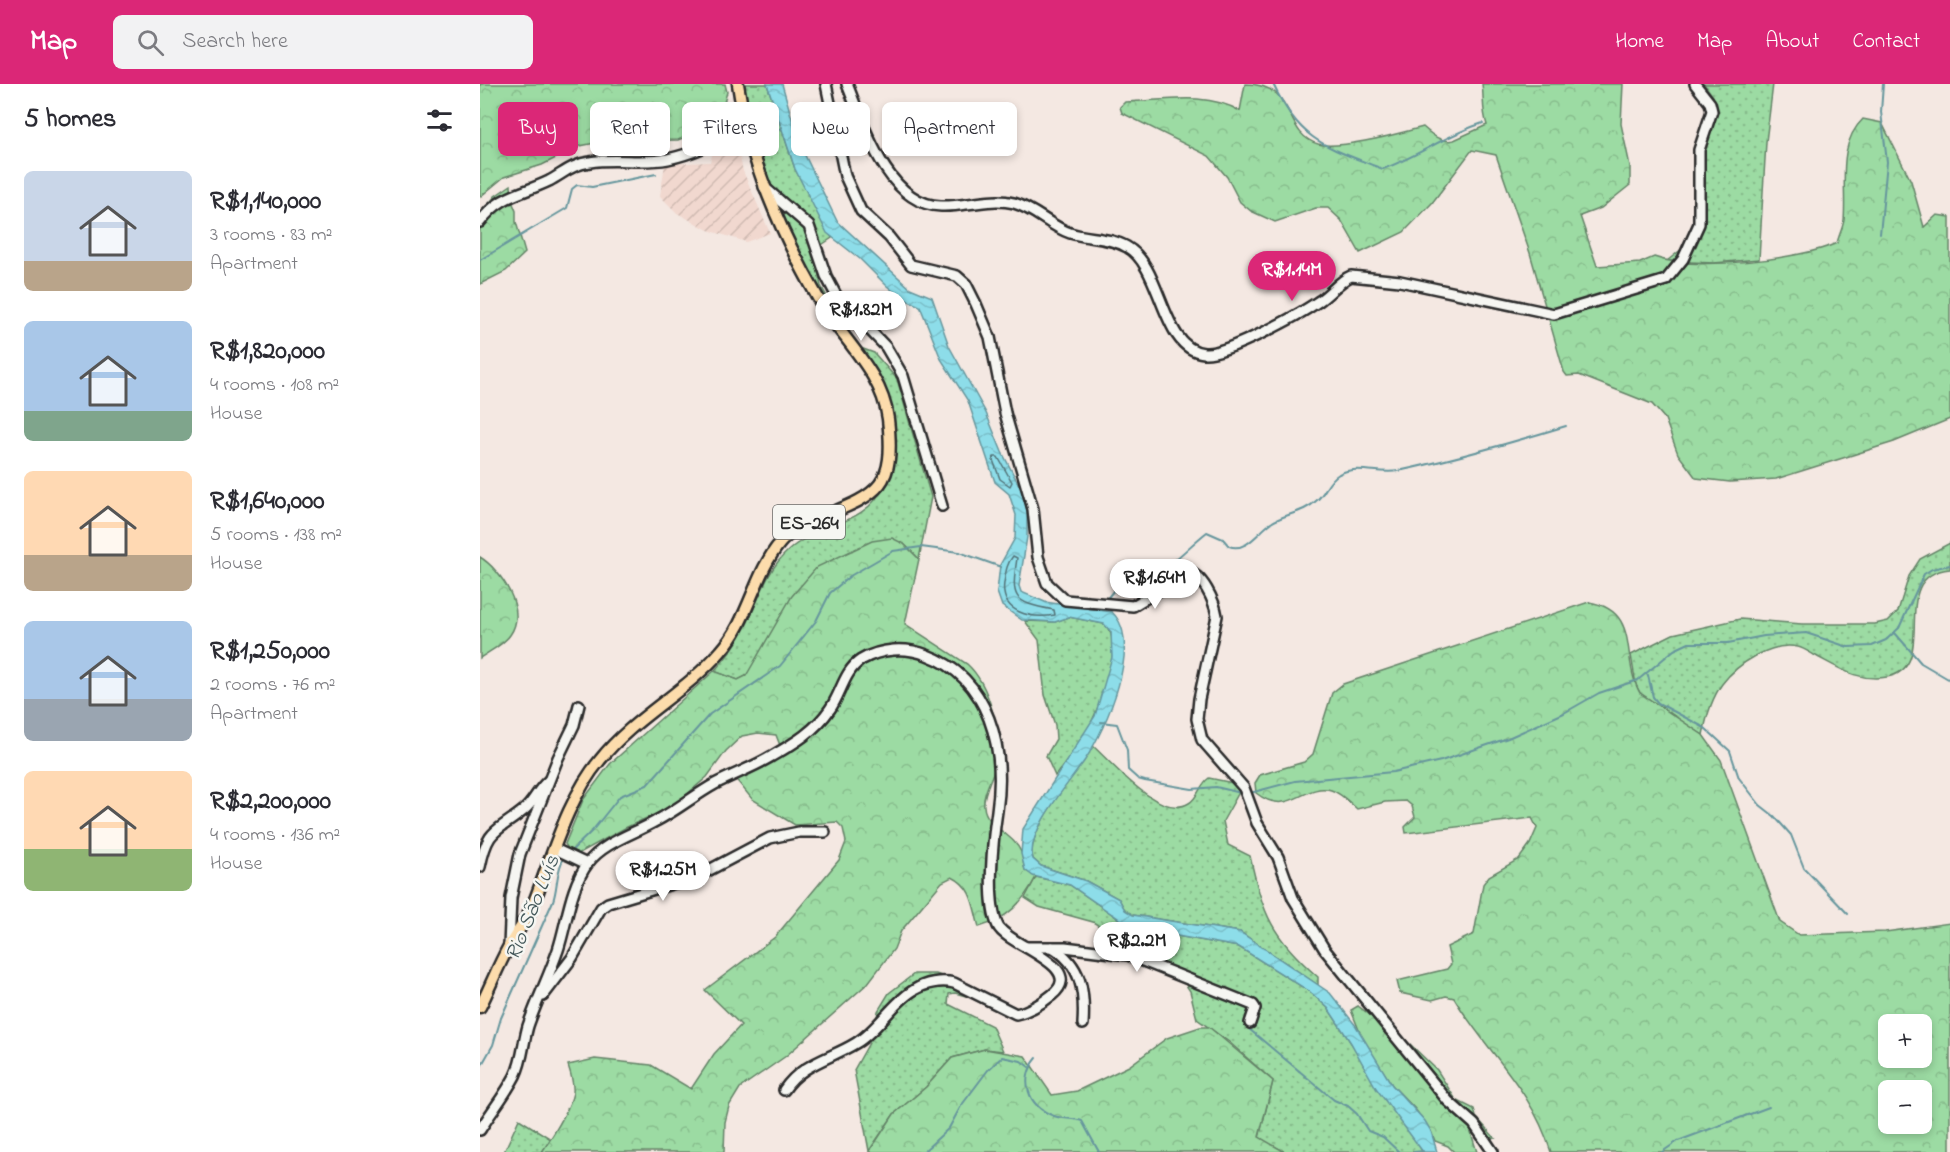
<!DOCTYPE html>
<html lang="en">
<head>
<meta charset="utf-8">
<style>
  body { margin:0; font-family:"Indie Flower",sans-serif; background:#f2f2f3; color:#2b2b33; height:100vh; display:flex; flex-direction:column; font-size:22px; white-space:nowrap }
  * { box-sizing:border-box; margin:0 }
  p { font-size:20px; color:#7c7c81 }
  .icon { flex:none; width:33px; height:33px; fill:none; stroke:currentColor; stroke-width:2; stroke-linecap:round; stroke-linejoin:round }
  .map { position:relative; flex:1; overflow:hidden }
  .sheet { display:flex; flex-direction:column; background:#fff; width:480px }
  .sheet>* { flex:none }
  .banner { position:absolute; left:18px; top:18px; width:570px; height:54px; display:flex; gap:12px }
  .controls { position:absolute; left:1398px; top:930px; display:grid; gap:12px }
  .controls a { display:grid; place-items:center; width:54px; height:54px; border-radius:9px; background:#fff; box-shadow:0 3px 9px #0003; font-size:30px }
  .price { position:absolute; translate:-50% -51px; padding:0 14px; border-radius:21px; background:#fff; color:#222; font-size:20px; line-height:39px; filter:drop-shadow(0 2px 3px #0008) }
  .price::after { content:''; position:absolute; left:50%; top:36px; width:18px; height:14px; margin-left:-9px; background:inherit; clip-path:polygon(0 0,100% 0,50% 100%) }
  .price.on { background:#db2777; color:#fff }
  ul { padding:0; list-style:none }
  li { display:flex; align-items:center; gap:18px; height:150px; padding:0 24px }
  li span { display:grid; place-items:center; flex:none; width:168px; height:120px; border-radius:9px; color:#555 }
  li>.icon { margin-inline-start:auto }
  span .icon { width:72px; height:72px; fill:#fffc; stroke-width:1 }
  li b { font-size:26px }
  h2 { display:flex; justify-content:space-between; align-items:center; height:72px; padding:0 24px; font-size:26px }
  .pill { padding:0 21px; border-radius:9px; background:#fff; box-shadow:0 3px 9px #0003; font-size:21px; line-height:54px }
  .pill.on { background:#db2777; color:#fff }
  header { display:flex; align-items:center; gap:36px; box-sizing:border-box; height:84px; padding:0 30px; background:#db2777; color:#fff }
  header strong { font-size:28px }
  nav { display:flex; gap:33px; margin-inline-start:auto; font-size:21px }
  .search { width:420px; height:54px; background:#f2f2f3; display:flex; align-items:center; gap:15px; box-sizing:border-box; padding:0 21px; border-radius:9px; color:#7c7c81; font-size:22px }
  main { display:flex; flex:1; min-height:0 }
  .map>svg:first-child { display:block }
  .industrial { fill:url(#industrial-furrows) }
  .grass { fill:url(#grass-dots); stroke:#648367; stroke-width:1.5 }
  .forest { fill:url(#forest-crowns); stroke:#648367; stroke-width:1.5; fill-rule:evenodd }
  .water { fill:url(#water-waves); stroke:#66969d; stroke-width:1.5 }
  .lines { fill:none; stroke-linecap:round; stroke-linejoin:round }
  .shore { stroke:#527277; stroke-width:1.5 }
  .stream { stroke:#66969d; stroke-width:2 }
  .minor-casing { stroke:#2b2b2b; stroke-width:14 }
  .major-casing { stroke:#2b2b2b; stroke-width:15 }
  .minor { stroke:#f6f6f2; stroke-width:9 }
  .major { stroke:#fcdcac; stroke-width:10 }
  .labels { text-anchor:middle; stroke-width:5; stroke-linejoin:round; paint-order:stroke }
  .shield { fill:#f6f6f2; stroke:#686867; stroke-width:1.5 }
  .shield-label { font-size:20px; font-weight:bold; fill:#2b2b2b }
  .water-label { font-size:22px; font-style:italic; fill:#44585a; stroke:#f6f6f2 }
</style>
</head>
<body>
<header>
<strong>Map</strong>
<div class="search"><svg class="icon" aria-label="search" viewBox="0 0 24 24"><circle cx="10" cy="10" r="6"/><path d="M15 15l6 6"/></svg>Search here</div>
<nav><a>Home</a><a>Map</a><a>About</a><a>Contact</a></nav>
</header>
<main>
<section class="sheet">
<h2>5 homes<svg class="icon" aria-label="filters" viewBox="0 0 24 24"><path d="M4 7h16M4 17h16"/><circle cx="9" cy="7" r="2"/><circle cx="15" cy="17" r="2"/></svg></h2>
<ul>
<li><span style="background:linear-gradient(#c9d6e8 75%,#b9a48a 0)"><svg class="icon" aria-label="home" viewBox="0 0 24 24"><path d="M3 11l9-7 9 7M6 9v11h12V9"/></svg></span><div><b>R$1,140,000</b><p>3 rooms · 83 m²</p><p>Apartment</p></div></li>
<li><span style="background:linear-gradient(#a9c7e8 75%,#7fa58c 0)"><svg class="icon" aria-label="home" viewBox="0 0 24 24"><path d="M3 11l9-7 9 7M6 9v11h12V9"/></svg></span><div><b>R$1,820,000</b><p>4 rooms · 108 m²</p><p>House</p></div></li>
<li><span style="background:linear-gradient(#ffd9b3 70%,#b9a48a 0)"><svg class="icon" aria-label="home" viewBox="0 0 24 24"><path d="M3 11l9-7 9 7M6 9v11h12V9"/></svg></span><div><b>R$1,640,000</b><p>5 rooms · 138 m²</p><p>House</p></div></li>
<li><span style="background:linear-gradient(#a9c7e8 65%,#9aa5b1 0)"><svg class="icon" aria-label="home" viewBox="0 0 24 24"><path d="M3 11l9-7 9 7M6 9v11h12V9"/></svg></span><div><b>R$1,250,000</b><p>2 rooms · 76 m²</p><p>Apartment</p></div></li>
<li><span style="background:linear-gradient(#ffd9b3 65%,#8fb573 0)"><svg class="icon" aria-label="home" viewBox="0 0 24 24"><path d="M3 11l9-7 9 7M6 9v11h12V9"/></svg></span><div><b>R$2,200,000</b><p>4 rooms · 136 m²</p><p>House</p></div></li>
</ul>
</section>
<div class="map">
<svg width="1470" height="1068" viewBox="0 0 1470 1068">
  <defs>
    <pattern id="industrial-furrows" width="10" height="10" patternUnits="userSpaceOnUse" patternTransform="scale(1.5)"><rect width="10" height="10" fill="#f1d8cf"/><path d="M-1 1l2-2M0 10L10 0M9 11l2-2" fill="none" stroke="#cfbab2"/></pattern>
    <pattern id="grass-dots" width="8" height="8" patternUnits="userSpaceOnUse" patternTransform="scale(1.5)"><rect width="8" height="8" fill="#9cdba3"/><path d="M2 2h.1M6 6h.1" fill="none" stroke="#87bc8c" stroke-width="1.8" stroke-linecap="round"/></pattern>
    <pattern id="forest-crowns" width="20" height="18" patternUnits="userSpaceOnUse" patternTransform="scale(1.5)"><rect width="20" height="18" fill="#9cdba3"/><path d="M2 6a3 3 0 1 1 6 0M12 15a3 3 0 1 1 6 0" fill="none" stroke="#87bc8c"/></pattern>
    <pattern id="water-waves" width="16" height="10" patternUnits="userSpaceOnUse" patternTransform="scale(1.5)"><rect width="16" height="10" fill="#8ddde9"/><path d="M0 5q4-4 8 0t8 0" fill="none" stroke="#7abec8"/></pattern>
  </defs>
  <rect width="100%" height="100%" fill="#f4e8e2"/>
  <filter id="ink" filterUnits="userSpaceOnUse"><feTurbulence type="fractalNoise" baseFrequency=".0167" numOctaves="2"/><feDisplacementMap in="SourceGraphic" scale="12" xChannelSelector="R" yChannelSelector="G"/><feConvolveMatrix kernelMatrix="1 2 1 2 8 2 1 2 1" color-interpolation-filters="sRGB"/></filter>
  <g filter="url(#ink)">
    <path class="industrial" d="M257,60L263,87L290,149L266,158L228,146L197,129L180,112L185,80L230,78L233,68Z"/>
    <g class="grass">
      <path d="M258,0H287L315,85L352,154L334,166L341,202L355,227L356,241L378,263L394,269L417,295L451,413L439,475L424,460L274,581L266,592L258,596L234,587C247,574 258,558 266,542C279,516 286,486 309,466C339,439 387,442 405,400L406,316L352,241L298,131Z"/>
      <path d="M1224,0H1293L1286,58L1279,175L1234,179L1187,177L1203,164L1217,141L1221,65L1236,24L1233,12Z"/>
      <path d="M1470,459V485C1404,491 1462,583 1407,593C1378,598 1359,584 1334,571C1329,568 1323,564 1318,563C1292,557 1257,580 1242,600C1232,614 1226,635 1223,651L1160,609L1156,601L1151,571L1193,550L1260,535L1322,540H1395L1408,537L1418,527L1429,492L1440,475Z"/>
      <path d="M589,533L624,540C648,559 616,633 603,654C595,667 584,680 575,692L566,672L576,655L575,641L565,611L559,556L545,537L575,538Z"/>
      <path d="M612,661C632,679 680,737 709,719C719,713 719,701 729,694L763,701L743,737L748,761L770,772C783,831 792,853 838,893V901L760,848L653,831L645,826L639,815L606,797L561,782L553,775C544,745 599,689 612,661Z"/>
      <path d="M556,793L590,801L645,839L663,846L759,863L829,907L848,924L943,1068H805L779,1054L793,997L749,958L717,935L710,907L704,898L692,888L613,838L559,823L545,814Z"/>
      <path d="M434,890H456L499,905L497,915L475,909L469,910L468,920L512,942L523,967L505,965L472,974L446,1003L414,1030L389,1067L374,986L394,950L398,927L409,909Z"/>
      <path d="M39,1035L71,1055L62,1068H24Z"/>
    </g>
    <g class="forest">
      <path d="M0,0H245L247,8L238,40L198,56L125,57L100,62L62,81L24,93L0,113Z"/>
      <path d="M765,0C819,0 801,49 838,60C860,66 920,49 943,43C952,51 961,59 974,56L1007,41C1002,26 1004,15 1002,0H1143L1141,40L1150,82V101L1121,124L1100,132L1117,182L1160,179L1174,173C1213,187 1320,176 1357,159C1359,151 1363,143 1364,136C1367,102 1356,61 1383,35L1402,39L1431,97L1444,143L1457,131L1470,133V335L1414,358L1296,395L1250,398L1216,394L1198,370L1185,335L1172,320L1099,291L1087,292L1084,288L1050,169L1016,71L992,66L952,119L924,148L880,169L861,136L848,124H836L795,138L771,127L760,118L747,93L729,72L642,29L640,23L645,18C684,17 725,7 760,27Z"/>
      <path d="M31,101L32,117L36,127V138L45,169L26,187L0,200V131L15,112Z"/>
      <path d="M412,454L424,460L439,475L425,540L487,580C510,601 521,648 516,678C514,692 502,709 504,722C505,742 534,750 541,768C543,773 543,780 545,786L556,793C543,818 528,835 499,843C493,822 493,803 472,793L462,798L421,847L414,865L388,899L306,972L260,1004L249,1022L245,1038L244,1068H62C72,1053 89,1027 93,1009C94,1000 91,990 88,981L115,975L171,981L211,1005L234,970L261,941L225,906L295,853L359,776L366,758L363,744L357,738L315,741L272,715L254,693L301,664L296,651L278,649L262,652L246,667L227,693L193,722L145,744L98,770L89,766L85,760L103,716L130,680L234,587L258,596L266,592L312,512L337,483L392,457Z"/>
      <path d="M0,473C21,486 48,526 30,551C23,561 10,567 0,574Z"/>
      <path d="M1109,518C1162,527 1140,575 1160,609L1223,651L1241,676L1300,838L1319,851L1405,848L1470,839V1068H1071C1051,1003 1007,969 974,914L966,912L952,916L920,909L917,897L967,885L971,880L967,863L994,850L1003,800L1009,792L1039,775L1050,760L1057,744L1052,734L926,749L925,743L935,733L932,722L926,717L905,718L877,725C869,718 861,709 851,706C824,698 809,735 776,709L775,699L780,691L824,678L833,670L852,609L863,600ZM1408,940H1442V974H1408ZM1408,1006H1442V1040H1408Z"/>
      <path d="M878,922L897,936L911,942L957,986L976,1016L994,1025L996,1033L1015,1054L1000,1055L991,1049L997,1068H974L968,1062L955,1057L951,1047L935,1025L912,1001L883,956L871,926Z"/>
      <path d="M720,943H729L793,997L779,1053L805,1068H389L414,1030L446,1003L472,974L505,965L545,972L572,1011L597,1007L649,982L687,954Z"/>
    </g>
    <path class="water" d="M287,0H302L319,59L357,137L430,204L452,213L469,262L506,329L522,368L543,409L547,427V453L539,502L541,508L565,518L632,528C664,559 626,644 605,676C590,698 545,748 553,775L561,782L606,797L639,815L645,826L653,831L760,848L850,909L876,942L912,1001L945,1037L951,1047L957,1068H943L896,1004L871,959L848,924L829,907L759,863L663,846L645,839L590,801L553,792L545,786L541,770L543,745L615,632L632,573L631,548L624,540L589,533L575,538L542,536L522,522L517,508L520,481L535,454L536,431L529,410L515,398L488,317L461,275L440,222L422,214L407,202L380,175L347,149L315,85Z"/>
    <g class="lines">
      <g class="shore">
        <path d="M514,373H518L532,398L530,402L520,395L513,376Z"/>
        <path d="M533,472L537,474C531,515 532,518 574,526L575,531C551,535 520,529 524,499C526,488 526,481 533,472Z"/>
      </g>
      <g class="stream">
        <path d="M793,0C820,58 847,63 903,85C938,72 968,50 1003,39"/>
        <path d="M288,54L302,43"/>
        <path d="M1400,150L1407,78L1401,28L1403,0"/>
        <path d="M0,176L87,124L92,105L97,101L112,103L176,90"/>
        <path d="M625,517L634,506C671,506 700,469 727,448L743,455L749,462C766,469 779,447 791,439C804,430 824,429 836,417C846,409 847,397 859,390C878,380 899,391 918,387C975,375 1030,359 1086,342"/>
        <path d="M1415,549L1441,579L1470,596"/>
        <path d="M1168,591L1173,613L1178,619L1225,644L1250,667L1259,694L1280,721L1294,732L1311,751L1324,784L1368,830"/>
        <path d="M621,638L637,640L647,666L648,686L658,695L665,697L712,705L736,703L761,709"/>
        <path d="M770,709L815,697L913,688L961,677L1028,654L1084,629L1119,609L1158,596L1194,566L1209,559H1248L1284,552L1326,549L1368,563L1392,562L1406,556L1419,544L1444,490L1452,485L1470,481"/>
        <path d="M90,768L112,747L140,712L167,701L230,630L300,582L336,537L350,509L370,492L413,467L441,463L479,468L521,483"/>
        <path d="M670,869L675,848"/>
        <path d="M769,945L854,1016L868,1022L877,1030L888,1047L903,1053L919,1068"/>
        <path d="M557,974C539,995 547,1022 574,1032C582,1035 593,1034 602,1037L619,1068"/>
        <path d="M0,984L13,961L21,934L73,817C78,803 76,786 84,774"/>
        <path d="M443,1068L469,1044L481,1022L508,986L522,973L541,977L549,983"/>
        <path d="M934,1068L943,1067"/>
        <path d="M1182,1068L1198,1057L1289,1023"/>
      </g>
      <g class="minor-casing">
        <g id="minor">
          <path d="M346,0L365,92L381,127L409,153L431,181L477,192L486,200L496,220L510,253L525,329L553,425L558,473L567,499L585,516L653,522L707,489C722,488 735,519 737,532L719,615L717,635L722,656L764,704L777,739L798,773L813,814L845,866L968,1017L994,1040L1013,1068"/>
          <path d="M367,0C384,42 408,121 461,122C485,123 510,113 534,119C555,125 570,142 590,149C608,155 630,153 647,163C683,183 681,265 724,269C746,271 819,231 839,217C850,210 859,197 871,192L920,197L1074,230L1186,196L1203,175L1219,140V66L1232,27L1230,19L1215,0"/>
          <path d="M284,103L329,142L346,192L356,211L406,263L423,292L462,422"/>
          <path d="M0,138C21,110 40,111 69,97C84,89 93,80 110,78C136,74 163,80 188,75C216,69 240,57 264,43"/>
          <path d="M75,765L107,780"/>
          <path d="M0,783C8,743 16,749 44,726C54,718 58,705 68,697"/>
          <path d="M29,862L31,814L40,770L78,674L94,641L99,621"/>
          <path d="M546,863H585L648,871L773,921L775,924L770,939"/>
          <path d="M572,863C602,881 605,908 603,940"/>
          <path d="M63,912L92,874L121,824L128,819L218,792L290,754L319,748H345"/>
          <path d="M0,1046C11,1028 25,1011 35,992C43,976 43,959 48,942C57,916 69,892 78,866C87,839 90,803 108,779C124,758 154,750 176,737C197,726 215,711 235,700C254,690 274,683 292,672C315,659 335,647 350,625C361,610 364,587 381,576C401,564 426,563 447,571C510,594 526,666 517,727C513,754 506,818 518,842C528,862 608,882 572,911C561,920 550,927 536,930L474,899C461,896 445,899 434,906C412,919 398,946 376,959C350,975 322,979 304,1006"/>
        </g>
      </g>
      <g class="major-casing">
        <path id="major" d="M0,923C10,903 18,882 29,862C36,849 46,837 52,823C71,776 87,715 120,676C154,633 206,608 241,567C269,536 274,490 300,459C310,447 324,441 337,435C397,410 416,406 408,335C402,287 361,255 338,214C300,147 269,77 258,0"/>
      </g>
      <use href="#minor" class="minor"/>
      <use href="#major" class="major"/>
    </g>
  </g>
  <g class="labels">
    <rect class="shield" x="293" y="421" width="72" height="34" rx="4.5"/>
    <g class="shield-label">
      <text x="329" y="445">ES-264</text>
    </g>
    <g class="water-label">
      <text transform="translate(51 823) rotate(-68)" y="8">Rio São Luís</text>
    </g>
  </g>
</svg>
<div class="controls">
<a>+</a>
<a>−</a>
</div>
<b class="price on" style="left:812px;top:218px">R$1.14M</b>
<b class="price" style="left:381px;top:258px">R$1.82M</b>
<b class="price" style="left:675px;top:526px">R$1.64M</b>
<b class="price" style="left:183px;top:818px">R$1.25M</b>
<b class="price" style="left:657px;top:889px">R$2.2M</b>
<div class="banner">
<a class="pill on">Buy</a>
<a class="pill">Rent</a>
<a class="pill">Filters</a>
<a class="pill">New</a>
<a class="pill">Apartment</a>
</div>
</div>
</main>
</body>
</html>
